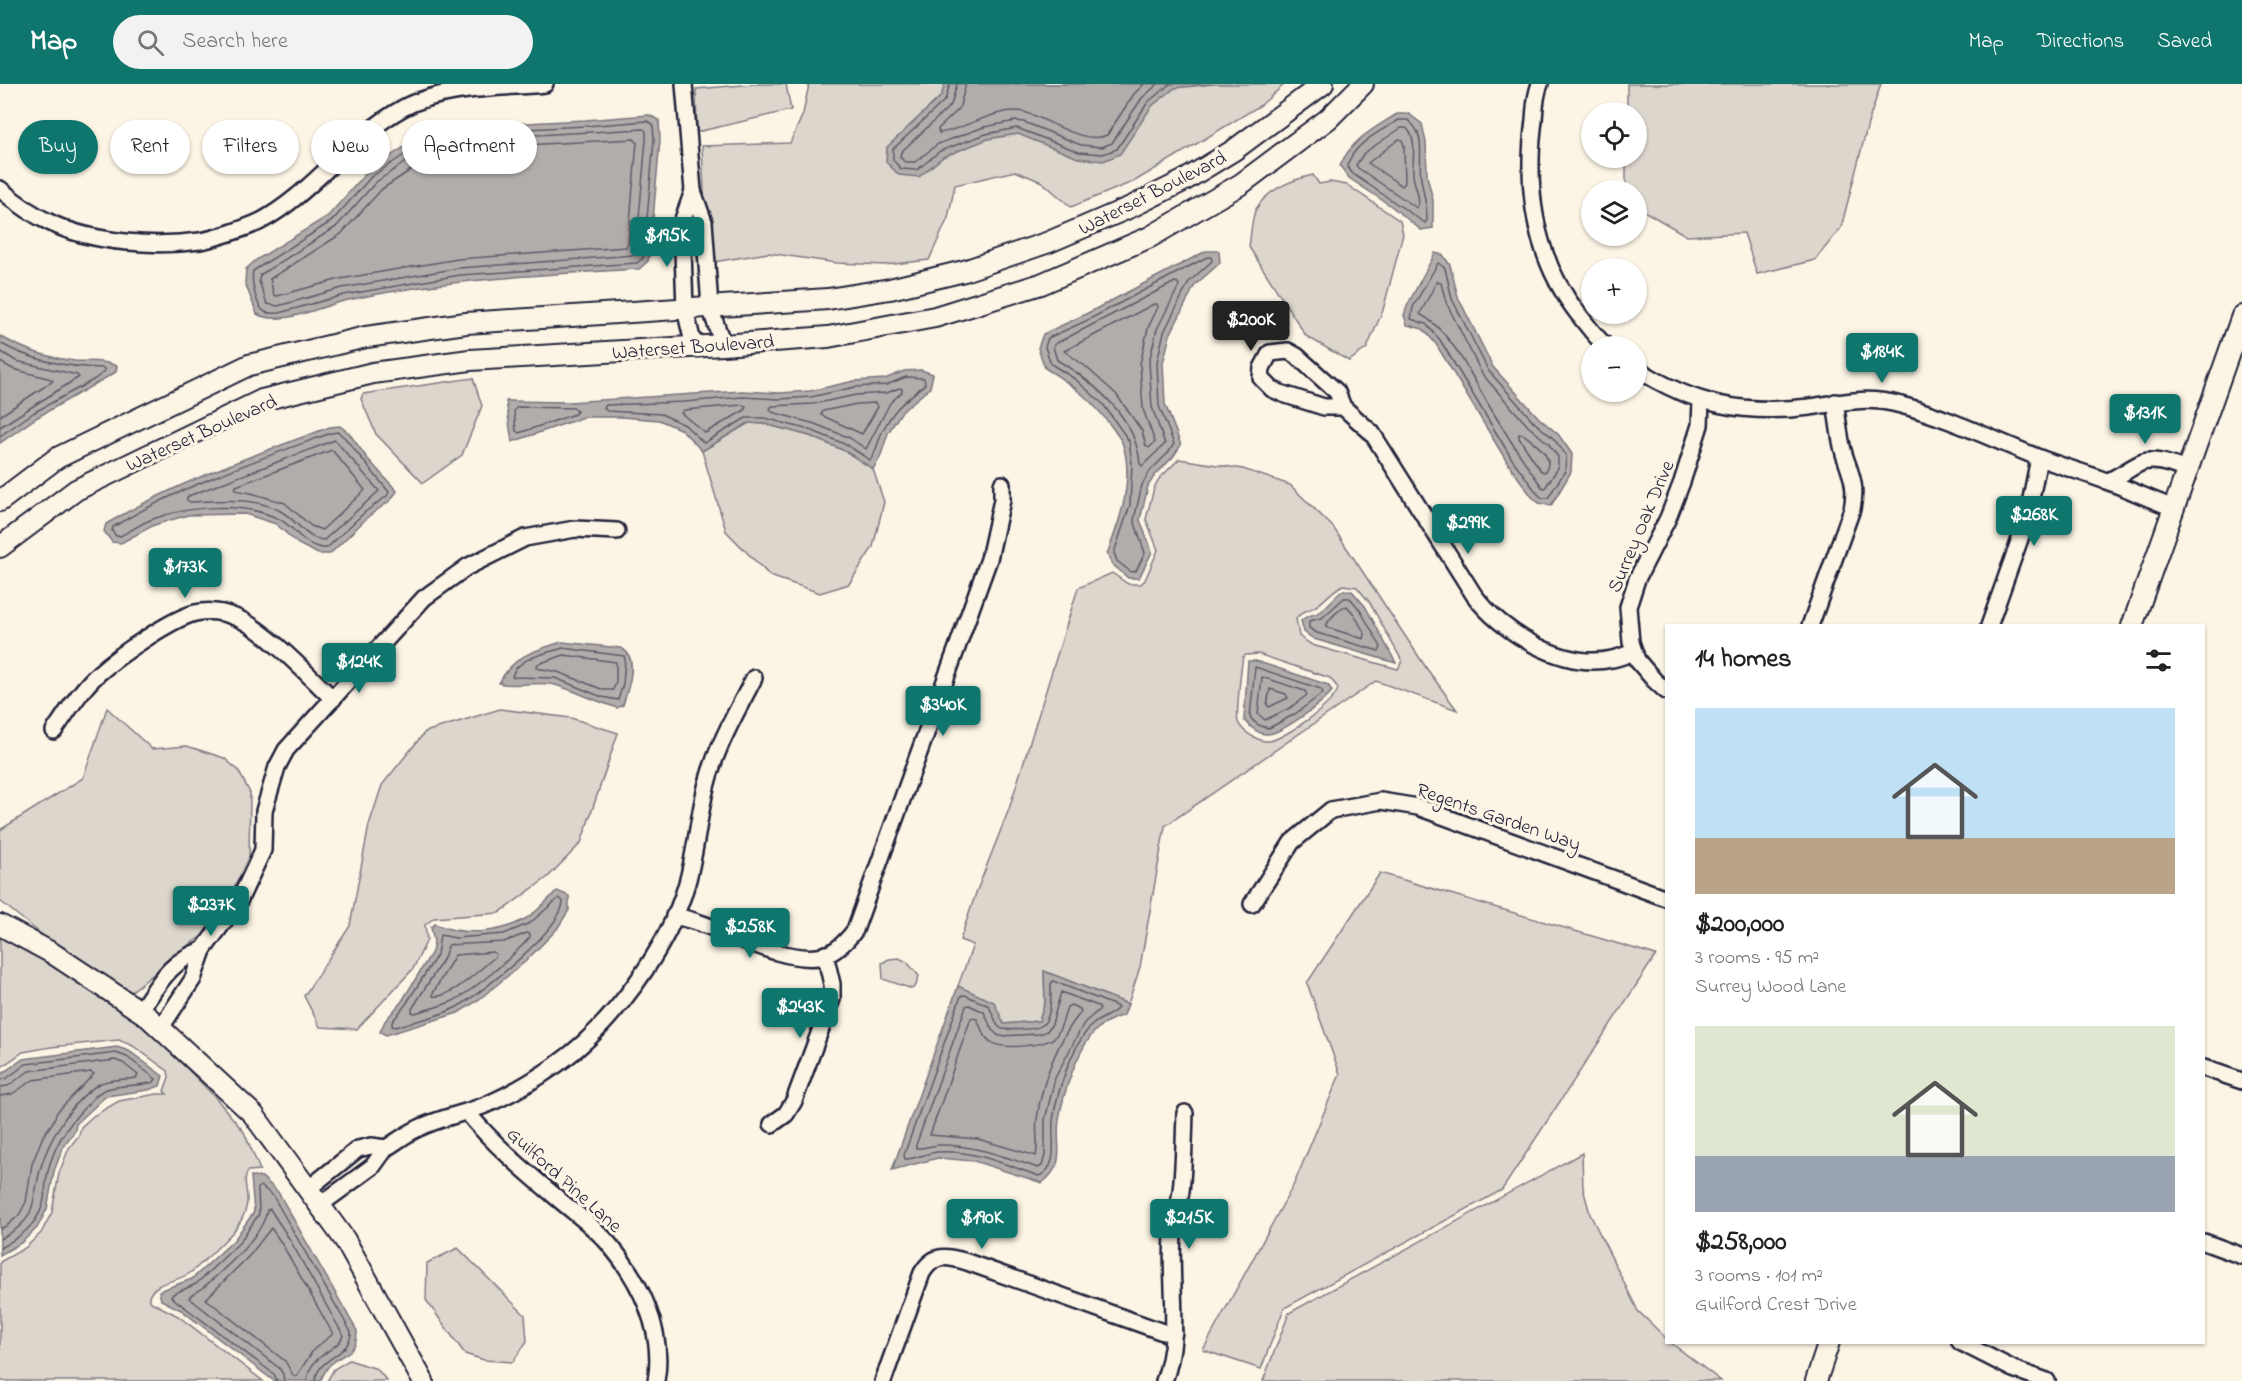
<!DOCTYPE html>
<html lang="en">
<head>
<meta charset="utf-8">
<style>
  body { margin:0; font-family:"Indie Flower",sans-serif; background:#f2f2f2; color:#222; height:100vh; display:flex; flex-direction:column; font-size:22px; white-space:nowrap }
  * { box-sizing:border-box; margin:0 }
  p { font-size:20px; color:#767676 }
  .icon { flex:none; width:33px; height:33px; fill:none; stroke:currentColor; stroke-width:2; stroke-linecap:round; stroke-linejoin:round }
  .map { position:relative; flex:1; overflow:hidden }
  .drawer { position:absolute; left:1665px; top:540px; width:540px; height:720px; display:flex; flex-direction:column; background:#fff; border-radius:0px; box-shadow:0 2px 4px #0004 }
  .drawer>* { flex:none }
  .hud { position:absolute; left:18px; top:36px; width:570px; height:54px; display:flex; gap:12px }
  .buttons { position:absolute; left:1581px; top:18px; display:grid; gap:12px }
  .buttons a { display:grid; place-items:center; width:66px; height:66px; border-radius:50%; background:#fff; box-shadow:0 2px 4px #0004; font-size:30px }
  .price { position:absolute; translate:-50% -51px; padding:0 14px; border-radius:6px; background:#0f766e; color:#fff; font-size:20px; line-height:39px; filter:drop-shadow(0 2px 3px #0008) }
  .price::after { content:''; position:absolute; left:50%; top:36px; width:18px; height:14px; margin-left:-9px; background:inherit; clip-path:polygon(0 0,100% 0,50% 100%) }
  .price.selected { background:#222; color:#fff }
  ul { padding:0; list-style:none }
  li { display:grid; align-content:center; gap:12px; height:318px; padding:0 30px }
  li span { display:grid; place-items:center; height:186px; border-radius:0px; color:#555 }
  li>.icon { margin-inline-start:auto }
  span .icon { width:108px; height:108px; fill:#fffc; stroke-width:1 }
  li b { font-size:26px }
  h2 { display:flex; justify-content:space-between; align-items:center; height:72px; padding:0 30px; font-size:26px }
  .pill { padding:0 21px; border-radius:27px; background:#fff; box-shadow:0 2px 4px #0004; font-size:21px; line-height:54px }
  .pill.selected { background:#0f766e; color:#fff }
  header { display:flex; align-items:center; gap:36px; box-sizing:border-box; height:84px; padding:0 30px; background:#0f766e; color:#fff }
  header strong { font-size:28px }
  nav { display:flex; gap:33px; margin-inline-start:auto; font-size:21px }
  .search { width:420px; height:54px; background:#f2f2f2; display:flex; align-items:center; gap:15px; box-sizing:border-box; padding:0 21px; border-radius:33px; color:#767676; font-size:22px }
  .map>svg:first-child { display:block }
  .green { fill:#dcd6cc; stroke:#7f7c84; stroke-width:1.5; fill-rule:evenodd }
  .water { fill:#b2adab; stroke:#78757e; stroke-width:1.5 }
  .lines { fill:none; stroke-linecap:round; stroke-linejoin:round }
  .shore { stroke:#5c5a68; stroke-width:1.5 }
  .minor-casing { stroke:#22223b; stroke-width:20 }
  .tertiary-casing { stroke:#22223b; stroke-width:24 }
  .minor { stroke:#fcf5e5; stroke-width:15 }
  .tertiary { stroke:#fcf5e5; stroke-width:20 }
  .labels { text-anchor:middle; stroke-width:6; stroke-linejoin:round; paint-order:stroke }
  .street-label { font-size:20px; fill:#22223b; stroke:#fcf5e5 }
</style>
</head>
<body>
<header>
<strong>Map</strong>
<div class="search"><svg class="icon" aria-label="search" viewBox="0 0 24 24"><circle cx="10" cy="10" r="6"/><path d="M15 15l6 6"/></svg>Search here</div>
<nav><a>Map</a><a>Directions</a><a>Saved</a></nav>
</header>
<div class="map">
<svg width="2242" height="1297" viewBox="0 0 2242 1297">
  <rect width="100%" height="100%" fill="#fcf5e5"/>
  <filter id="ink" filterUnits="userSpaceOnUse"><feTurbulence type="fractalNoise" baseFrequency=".0167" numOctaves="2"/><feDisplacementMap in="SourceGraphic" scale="12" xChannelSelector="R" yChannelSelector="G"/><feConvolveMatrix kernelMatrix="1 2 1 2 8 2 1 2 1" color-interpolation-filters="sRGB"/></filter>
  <g filter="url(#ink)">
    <g class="green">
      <path d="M755,0H786L791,26L697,48L696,5Z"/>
      <path d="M809,0H1285L1261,21L1135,97L1071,123L1042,98L1015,87L955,101L948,134L929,176L885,181L837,179L768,169L707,179L702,62L790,59L803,30Z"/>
      <path d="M1627,0H1881L1869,36L1841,144L1815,176L1757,190L1744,149L1687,152L1637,123L1636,106H1626V74H1636V28H1627Z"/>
      <path d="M1313,91L1319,100L1330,98L1347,101L1400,137L1403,150L1383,226L1367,264L1349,277L1306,252L1249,163C1251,152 1251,134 1256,125C1268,105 1291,96 1313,91Z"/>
      <path d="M473,294L482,322L462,371L423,399L376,350L361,315L363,310Z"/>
      <path d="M749,339L765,340L810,352L845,367L873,385L884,418L873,463L849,500L820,509L770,492L726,447L702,367Z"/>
      <path d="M1179,375L1243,385L1290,401L1333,443L1427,585L1457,626L1376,597L1165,742L1140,883L1128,920L1044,887L1045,918L1039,937L1004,940L958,902L973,861L960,856L976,809L1009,725L1078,504L1112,489L1128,500H1141L1145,496L1158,466L1146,435L1154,404L1159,395ZM1343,501L1357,503L1370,519L1402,577L1398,585L1312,561L1299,552L1296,534C1306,524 1307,528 1316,522C1326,516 1332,506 1343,501ZM1258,570L1330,594L1338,604C1336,619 1284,655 1269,657C1259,658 1242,648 1238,638C1236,631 1241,582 1243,573L1246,571Z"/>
      <path d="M107,624L152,665L187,662L224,674L238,686L250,709L249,775L217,835L208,848L175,870L165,881L128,910L56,862L0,817V746L83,694Z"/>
      <path d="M500,625L571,634L618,649L581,759L548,793L499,829L434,834L425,841L427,856L413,885L357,945L320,943L304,912L350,842L369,741L382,701L425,648Z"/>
      <path d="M1380,789L1656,871L1502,1106L1286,1223L1283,1227L1261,1285L1203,1266L1294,1100L1340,990L1307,899Z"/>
      <path d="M0,850L48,876L143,940L215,1013L244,1048L260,1086L248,1087C242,1095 248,1108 247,1118C246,1131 237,1145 227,1154C216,1165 203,1179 190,1189C176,1199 155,1196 149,1213L151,1218L178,1232L263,1297H0V1178L25,1164L41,1149L52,1128L59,1089L69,1064L79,1051L81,1043L93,1032L119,1017L157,1010H167L164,1007L169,993L168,987L133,962L119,956L51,963L23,968L0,984Z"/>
      <path d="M899,874L907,878L919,892L916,901L912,905L883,895L882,879L889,875Z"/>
      <path d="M1582,1069L1583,1104L1590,1130L1638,1227L1666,1254V1258L1671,1259L1721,1297H1263L1289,1229Z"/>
      <path d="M458,1164L525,1231L527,1257L513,1278L484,1276L465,1270L426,1216L427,1179Z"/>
      <path d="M349,1276L377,1285L387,1297H327L334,1285Z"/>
    </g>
    <g class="water">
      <path d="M945,0H1213L1175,4L1152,22L1120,70L1103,77L1078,74L1018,50L988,55L943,73L919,93L899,91L886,78L887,63L941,12Z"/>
      <path d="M1397,30H1409L1422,40L1426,58L1427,92L1433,116V144L1421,146L1391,122L1349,94L1340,82C1351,56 1373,45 1397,30Z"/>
      <path d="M649,31L659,36L660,56L650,169L648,177L639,185C541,191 441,195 344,217C319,223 280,243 257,230L245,199L246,185L256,176L328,132L367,88L410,59L465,42L585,36Z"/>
      <path d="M1206,167H1219L1220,179L1195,201L1170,251L1163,279L1165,320L1181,361L1173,373L1155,391L1148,402L1140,436L1152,468L1139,494H1128L1112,480L1107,470C1120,437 1134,397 1123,361C1122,356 1117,351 1114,346C1094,318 1075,302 1045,284L1038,264L1043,250L1084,231Z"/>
      <path d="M1435,169L1443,171L1450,181L1458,213L1493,283L1539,334L1558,350L1572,370L1571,388L1551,422L1539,419L1532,413L1507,378L1436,260L1423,245L1407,241L1404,231L1408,220Z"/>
      <path d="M0,252C22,265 49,274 75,277C90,278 103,276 117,282L116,288L36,334L0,359Z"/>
      <path d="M921,286L933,290L930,304L902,327L888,349L880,374L873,385L845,367L810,352L765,340L748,339L702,367L682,346L659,336L621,333H584L512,358L506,317L569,318L742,307L780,309L810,307L854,297L885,295L904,287Z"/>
      <path d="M340,342L349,349L367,374L397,407L391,416L369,432L330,470H318L298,460L276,440L245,430L188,431L154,441L121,459L112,458L104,447L106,440C177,398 254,371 330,343Z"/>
      <path d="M1342,507H1352L1365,522L1396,579L1314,555L1304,548L1301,537C1307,530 1313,532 1319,528C1326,524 1334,513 1342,507Z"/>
      <path d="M562,558L621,564C640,573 628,605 623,621L617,624L612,622C592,616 574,606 555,601C536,596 517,604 499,599C514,571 534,567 562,558Z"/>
      <path d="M1248,577H1256L1328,601L1332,607C1323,619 1282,649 1268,650C1259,651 1249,642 1244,636Z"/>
      <path d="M557,807L569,812V826L557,845L526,877L477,917L458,929L386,951L380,948L385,937L402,917L432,868L434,858L431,843L435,840C462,852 499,850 525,835C537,829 547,816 557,807Z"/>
      <path d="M1044,887L1128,920L1124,931C1114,934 1103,939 1096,946C1077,966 1063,1010 1059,1036C1055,1064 1068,1078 1042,1099L974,1077L938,1074L892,1086L958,902L994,918L1004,940L1039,937L1045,918Z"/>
      <path d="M117,963L129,967L163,992L160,1002L148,1006L106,1012L76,1040L75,1047L64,1061L54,1087L47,1125L37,1144L21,1159L0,1171V991L23,975Z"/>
      <path d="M251,1092L262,1093L278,1108L357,1247C357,1271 345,1267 331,1280C326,1284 323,1292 320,1297H274L181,1226L161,1216L159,1207L192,1195L234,1156L254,1128Z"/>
    </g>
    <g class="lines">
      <g class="shore">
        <path d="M950,0L945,16L893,65V76L901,85L917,86L940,67L986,50L1017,44L1079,68L1103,70L1117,65L1148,18L1170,0"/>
        <path d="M957,0L951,21L901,68L900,73L905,78H915L938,60L984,43L1016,37L1024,38L1081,61L1102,63L1112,59L1142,14L1158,0"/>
        <path d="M966,0L959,25L938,45L939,49C964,46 997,22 1024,28C1047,34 1084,62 1107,51L1134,10L1144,0"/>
        <path d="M1399,36H1408C1427,51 1418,73 1421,94C1423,110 1427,119 1427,136L1425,139L1353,90L1347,82C1353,60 1380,47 1399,36Z"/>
        <path d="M647,37L653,40L654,56L644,168L643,174L637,179L460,191L344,211L279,229C274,229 269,230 265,228C256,223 251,197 253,187L332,137L371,93L413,65L467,48L586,42Z"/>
        <path d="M1401,44C1405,44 1407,43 1409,47C1417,58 1412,78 1413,91C1414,102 1422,115 1417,124L1358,84L1356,81L1364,69Z"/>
        <path d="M643,45L646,47V56L636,167L634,171L459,184L342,204L278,222L267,220L259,197L260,191L336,143L376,98L416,71L468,55Z"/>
        <path d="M634,55L637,58L628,160L626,163L458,175L340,195L277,212L274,211L270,195L341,150L382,105L420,80L469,64Z"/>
        <path d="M1399,55L1402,56L1404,61L1405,99L1402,102L1368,79Z"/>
        <path d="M1207,173H1211L1212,177L1189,198L1164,248L1157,278L1159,322L1174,360L1168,369L1150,387L1142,401L1134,436L1145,469L1136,487L1131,488L1117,477L1114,469L1130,421L1132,379L1129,357L1103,320L1075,295L1051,280L1045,263L1048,254L1086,237Z"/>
        <path d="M1438,179L1445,184L1452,215L1488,286L1534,338L1553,354L1566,371L1565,387L1548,414H1542L1537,409L1512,375L1440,256L1426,240L1411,235L1413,223Z"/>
        <path d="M1437,197L1441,199L1446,218L1482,290L1528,342L1548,359L1558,373V384L1545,404L1542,403C1524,378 1507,352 1491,325C1473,295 1451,246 1420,230Z"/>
        <path d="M1175,198L1178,199L1179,202L1157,245L1149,278L1152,323L1165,360L1142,382L1140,380C1136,333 1095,299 1057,276L1053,263L1055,260Z"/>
        <path d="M1154,220H1157L1158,223L1148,244L1140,280L1143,325L1155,358L1149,364L1146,362L1142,347L1116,310L1085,282L1064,267Z"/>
        <path d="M0,259C31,277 67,283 103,284L105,287L95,295L33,329L0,352"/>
        <path d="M0,267L16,277L77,291L79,293L0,343"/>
        <path d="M0,278L13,285L51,295L53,297L0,332"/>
        <path d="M906,293L924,294L925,300C905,318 896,321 883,346C878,355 877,369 870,376L847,361L813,347L765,334H746L704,359L685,341L661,330L607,327L604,324L606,321L684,318L742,313L780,315L811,313L855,303L886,301Z"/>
        <path d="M899,304L902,305V308L890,319L866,365L850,354L815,340L772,328L770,325L772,322L813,320L856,311L887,309Z"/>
        <path d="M875,319L878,323L862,350L821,331L823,327L857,320Z"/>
        <path d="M742,321L746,322L745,326L705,349L681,329L684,326Z"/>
        <path d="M517,323L574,324L577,327L575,330L519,349L516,347L514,327Z"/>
        <path d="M338,348L345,354L389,408L387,412L365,428L327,464C303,465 296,442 277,434C242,418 188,422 153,435C141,439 131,447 120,452H116L112,447L113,443C181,402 257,376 331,349Z"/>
        <path d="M1519,350H1523C1534,359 1556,372 1545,388L1541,387L1519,354Z"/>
        <path d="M335,356L379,407L324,456C305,455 297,436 282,428C255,412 220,417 190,418L187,416V413L191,411Z"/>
        <path d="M332,366L365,406L322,446L311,442L285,419L251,409L235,406L236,402Z"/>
        <path d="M1344,514H1350L1360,526L1381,563L1379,567L1317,549L1309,544V537L1322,534Z"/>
        <path d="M1347,522L1354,530L1365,550L1364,555L1326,543C1328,535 1339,525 1347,522Z"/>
        <path d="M563,564L624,572L625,575L623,600L618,616L602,613L555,594L512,593C516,574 546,569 563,564Z"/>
        <path d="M564,571L616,578V598L613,606H604L558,588L536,584L538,580Z"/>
        <path d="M1255,583L1321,605L1323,609L1295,630L1269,644C1262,644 1254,639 1250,633Z"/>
        <path d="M1262,593L1305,607L1307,611L1290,624L1265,636L1258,630Z"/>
        <path d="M1270,605L1286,610L1288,614L1269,623L1267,621Z"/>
        <path d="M559,814L563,817C564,843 481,910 457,923C439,933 415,937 395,943L392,942V938L406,920L437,871L440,851L456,854L504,850L530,839Z"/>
        <path d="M527,849L530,850V853C515,871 472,908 451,918C440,922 427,926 415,929L412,928V925L444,874L448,861L504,858Z"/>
        <path d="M493,868L496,870L495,873C481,884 451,915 433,912V909L455,871Z"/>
        <path d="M1053,897L1116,922L1118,924C1111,932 1099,934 1091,942C1072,962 1056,1010 1053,1037C1051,1055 1060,1083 1039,1092C1006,1081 973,1065 937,1068C926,1069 916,1075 905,1075L904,1071L961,912L965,911L989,922L998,942L1002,945C1010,946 1035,946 1041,942C1052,936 1051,910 1051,900Z"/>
        <path d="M1061,908L1098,922L1100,925L1084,939L1055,994L1045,1036V1071L1042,1082L1038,1084C1005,1073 975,1061 940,1061C932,1061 924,1065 916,1064V1061L966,922L969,921L984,928L992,946L999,952L1039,950L1047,947L1052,940Z"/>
        <path d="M1071,921L1080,925L1081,928C1057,957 1042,997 1037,1035C1035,1047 1039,1060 1036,1072L978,1055L930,1051L971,934L977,935C981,943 983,953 991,958C1002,966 1045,962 1055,953C1062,945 1064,932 1067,923Z"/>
        <path d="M0,996L6,995L26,980L116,969L127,973L156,995L154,998C138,1003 120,1000 104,1006C98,1008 92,1016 87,1021C69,1039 54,1061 48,1087C45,1098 46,1112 42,1123C35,1143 18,1154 0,1164"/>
        <path d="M0,1003L8,1002L29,987L115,976L123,979L138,991L136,994C125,996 108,995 99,1000C73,1015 49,1055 41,1083C30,1119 41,1134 0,1155"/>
        <path d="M0,1012L12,1010L33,996L91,988L94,990L57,1028L53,1038L43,1052L32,1080L26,1118L19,1131L8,1141L0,1145"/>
        <path d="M271,1144L282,1160L333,1250L314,1265L296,1293L293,1291L285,1277L206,1215L250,1171Z"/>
        <path d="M277,1297L274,1290L171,1213L173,1210L196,1200L239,1159L259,1130L258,1104L261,1102L273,1112L351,1248C351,1272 318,1272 315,1297"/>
        <path d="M284,1297L283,1290L279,1284L189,1214C192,1209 199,1208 204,1203C222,1187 264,1151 267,1126L270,1125L290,1156L343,1251C340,1266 309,1270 307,1297"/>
      </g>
      <g class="minor-casing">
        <g id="minor">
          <path d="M684,0L693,107L704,138L710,223L723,261"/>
          <path d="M1540,0C1535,12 1535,23 1534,36C1525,106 1534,174 1579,231C1588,242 1596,254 1606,262"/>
          <path d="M0,105C15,118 35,132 53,140C95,159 155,163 200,157C214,155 249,143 261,137C313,109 349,54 403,24C442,3 502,4 545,0"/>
          <path d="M693,107L682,138L685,225L694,263"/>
          <path d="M1636,284C1692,321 1745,331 1810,323C1843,318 1867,312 1901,321C1947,333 1992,355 2037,373C2060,382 2083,388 2106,397C2129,405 2151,416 2174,424"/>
          <path d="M1343,323H1324L1283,310L1272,305L1261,294L1262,284L1270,269L1288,267L1297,272L1337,308L1343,323L1372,349L1474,511C1502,549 1564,586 1612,575C1619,574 1627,570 1634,568"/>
          <path d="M2108,397C2119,393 2134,381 2143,378C2157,374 2174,382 2187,386"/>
          <path d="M1810,542L1852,425C1857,401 1851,391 1844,370C1839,353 1838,335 1835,318"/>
          <path d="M1989,542L2027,435L2039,374"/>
          <path d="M1666,607L1654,596L1637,576L1631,558L1628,523L1637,495L1668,434L1682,398L1700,341L1701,317"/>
          <path d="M54,647C68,627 81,605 99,589C118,572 171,535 195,529C208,526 223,528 235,533C264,544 309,592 333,615"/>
          <path d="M1252,820L1292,758L1331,726L1381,717L1418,723L1666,814"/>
          <path d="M674,832C720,840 774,878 818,873C834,871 846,858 855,846L989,475L1002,416V400"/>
          <path d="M203,866L239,817L263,766L264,727L277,683L286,666L424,514L467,483L525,454L575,445L617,447"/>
          <path d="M140,927C158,901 170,876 203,866L193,895L160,945"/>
          <path d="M2204,984L2242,997"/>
          <path d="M467,1028C493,1060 525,1087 556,1113C573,1128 593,1141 608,1159C640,1196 665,1247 656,1297"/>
          <path d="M772,1040L786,1030L794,1017L832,915V900L825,870"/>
          <path d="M386,1064C396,1058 406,1050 417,1045C440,1033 466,1030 490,1019C513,1009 536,995 556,981C612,942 668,865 687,799C698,760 699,718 713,680C723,650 740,622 754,594"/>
          <path d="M308,1105L358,1065L371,1062L386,1064L373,1082L320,1121"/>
          <path d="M2204,1158L2242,1172"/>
          <path d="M1960,1258L2013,1285L2047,1297"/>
          <path d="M883,1297L922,1189C934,1169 947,1172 967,1178L1163,1248H1174"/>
          <path d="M1164,1297C1182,1248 1169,1203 1173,1152C1174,1137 1179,1122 1181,1107C1184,1081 1184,1055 1185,1029"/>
        </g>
      </g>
      <g class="tertiary-casing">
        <g id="tertiary">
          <path d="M0,417L57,374L249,281L366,253L466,239L828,215L890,205L964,187L1049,158L1133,122L1185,96L1234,66L1323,0"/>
          <path d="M0,463L76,406L262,316L373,289L470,276L723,261L828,253L935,233L1041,200L1150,153L1241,100L1328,35L1363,0"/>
          <path d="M2132,542L2242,232"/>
          <path d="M0,841L52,869L146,931L253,1030L345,1156L423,1297"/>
          <path d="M1816,1297L1829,1258"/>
        </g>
      </g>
      <use href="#minor" class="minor"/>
      <use href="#tertiary" class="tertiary"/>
    </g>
  </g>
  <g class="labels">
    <g class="street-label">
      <text transform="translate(1152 108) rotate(-27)" y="7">Waterset Boulevard</text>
      <text transform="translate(693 262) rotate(-4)" y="7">Waterset Boulevard</text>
      <text transform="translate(201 348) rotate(-24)" y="7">Waterset Boulevard</text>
      <text transform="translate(1640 442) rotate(-67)" y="7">Surrey Oak Drive</text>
      <text transform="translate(1499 732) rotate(19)" y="7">Regents Garden Way</text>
      <text transform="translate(565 1095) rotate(42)" y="7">Guilford Pine Lane</text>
    </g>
  </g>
</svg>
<div class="buttons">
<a><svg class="icon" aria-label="locate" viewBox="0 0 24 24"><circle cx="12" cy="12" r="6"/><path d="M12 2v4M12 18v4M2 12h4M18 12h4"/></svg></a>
<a><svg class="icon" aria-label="layers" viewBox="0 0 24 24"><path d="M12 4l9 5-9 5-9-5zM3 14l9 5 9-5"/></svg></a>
<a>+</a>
<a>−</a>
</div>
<b class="price" style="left:667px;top:184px">$195K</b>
<b class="price selected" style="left:1251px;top:268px">$200K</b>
<b class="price" style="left:1882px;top:300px">$184K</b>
<b class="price" style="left:2145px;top:361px">$131K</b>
<b class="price" style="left:2034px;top:463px">$268K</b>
<b class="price" style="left:1468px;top:471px">$299K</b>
<b class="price" style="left:185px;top:515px">$173K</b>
<b class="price" style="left:359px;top:610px">$124K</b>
<b class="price" style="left:943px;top:653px">$340K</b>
<b class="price" style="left:211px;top:853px">$237K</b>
<b class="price" style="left:750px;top:875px">$258K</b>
<b class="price" style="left:800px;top:955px">$243K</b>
<b class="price" style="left:982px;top:1166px">$190K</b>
<b class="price" style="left:1189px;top:1166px">$215K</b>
<div class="hud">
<a class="pill selected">Buy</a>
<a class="pill">Rent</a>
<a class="pill">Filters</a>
<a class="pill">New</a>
<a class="pill">Apartment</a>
</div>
<section class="drawer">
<h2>14 homes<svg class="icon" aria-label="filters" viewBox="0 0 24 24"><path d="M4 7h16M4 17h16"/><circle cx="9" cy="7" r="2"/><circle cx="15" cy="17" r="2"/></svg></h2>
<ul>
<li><span style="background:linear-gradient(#bfe0f5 70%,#b9a48a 0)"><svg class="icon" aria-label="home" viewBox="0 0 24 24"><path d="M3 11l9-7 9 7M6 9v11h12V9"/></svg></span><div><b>$200,000</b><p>3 rooms · 95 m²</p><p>Surrey Wood Lane</p></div></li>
<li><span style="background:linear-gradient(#dfe7d0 70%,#9aa5b1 0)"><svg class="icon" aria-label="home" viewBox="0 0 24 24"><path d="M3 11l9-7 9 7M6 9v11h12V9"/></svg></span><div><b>$258,000</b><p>3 rooms · 101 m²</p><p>Guilford Crest Drive</p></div></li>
</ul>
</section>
</div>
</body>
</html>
